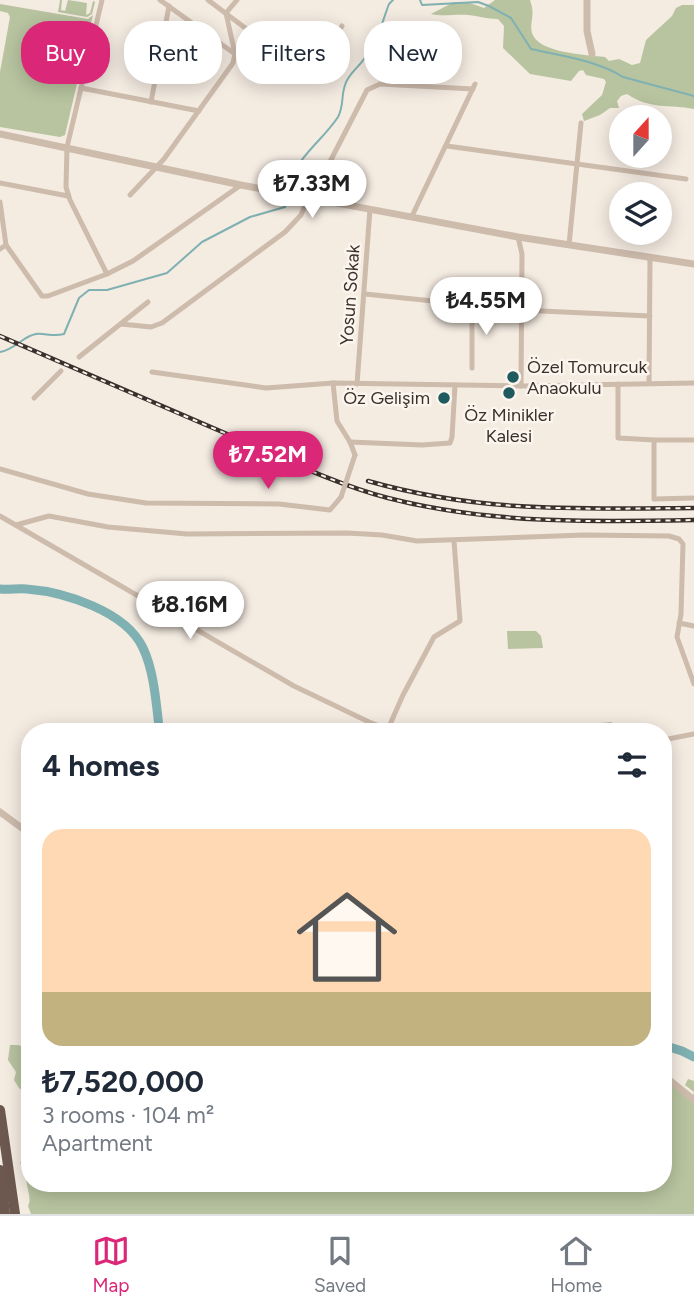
<!DOCTYPE html>
<html lang="en">
<head>
<meta charset="utf-8">
<style>
  body { margin:0; font-family:Figtree,sans-serif; background:#f2f2f3; color:#1f2937; height:100vh; display:flex; flex-direction:column; font-size:26px; white-space:nowrap }
  * { box-sizing:border-box; margin:0 }
  p { font-size:23px; color:#747a83 }
  .icon { flex:none; width:38px; height:38px; fill:none; stroke:currentColor; stroke-width:2; stroke-linecap:round; stroke-linejoin:round }
  .map { position:relative; flex:1; overflow:hidden }
  .sheet { position:absolute; left:21px; top:723px; width:651px; height:469px; display:flex; flex-direction:column; background:#fff; border-radius:28px; box-shadow:0 4px 18px #0003 }
  .sheet>* { flex:none }
  .hud { position:absolute; left:21px; top:21px; width:653px; height:63px; display:flex; gap:14px }
  .needle { width:46px; rotate:21deg }
  .tools { position:absolute; left:609px; top:105px; display:grid; gap:14px }
  .tools a { display:grid; place-items:center; width:63px; height:63px; border-radius:50%; background:#fff; box-shadow:0 4px 18px #0003; font-size:35px }
  .price { position:absolute; translate:-50% -60px; padding:0 16px; border-radius:24px; background:#fff; color:#222; font-size:23px; line-height:46px; filter:drop-shadow(0 2px 4px #0008) }
  .price::after { content:''; position:absolute; left:50%; top:42px; width:21px; height:16px; margin-left:-10px; background:inherit; clip-path:polygon(0 0,100% 0,50% 100%) }
  .price.selected { background:#db2777; color:#fff }
  ul { padding:0; list-style:none }
  li { display:grid; align-content:center; gap:14px; height:371px; padding:0 21px }
  li span { display:grid; place-items:center; height:217px; border-radius:21px; color:#555 }
  li>.icon { margin-inline-start:auto }
  span .icon { width:126px; height:126px; fill:#fffc; stroke-width:1 }
  li b { font-size:30px }
  h2 { display:flex; justify-content:space-between; align-items:center; height:84px; padding:0 21px; font-size:30px }
  .tag { padding:0 24px; border-radius:28px; background:#fff; box-shadow:0 4px 18px #0003; font-size:24px; line-height:63px }
  .tag.selected { background:#db2777; color:#fff }
  .tabs { display:flex; justify-content:space-around; align-items:center; height:98px; border-top:2px solid #e0e1e3; background:#fff; font-size:19px; color:#747a83 }
  .tabs a { display:grid; justify-items:center; gap:4px }
  .tabs .selected { color:#db2777 }
  .map>svg:first-child { display:block }
  .green { fill:#b8c4a0 }
  .lines { fill:none; stroke-linecap:round; stroke-linejoin:round }
  .stream { stroke:#7fb0b2; stroke-width:2 }
  .river { stroke:#7fb0b2; stroke-width:9 }
  .minor { stroke:#cdbbac; stroke-width:5 }
  .tertiary { stroke:#cdbbac; stroke-width:7 }
  .trunk { stroke:#6c584f; stroke-width:10 }
  .rail-casing { stroke:#3b302b; stroke-width:4.5 }
  .rail { stroke:#fbf5ee; stroke-width:2; stroke-dasharray:5; stroke-linecap:butt }
  .minor-bridge { stroke:#cdbbac; stroke-width:5 }
  .poi-dot { fill:#1f5a5e; stroke:#fbf5ee; stroke-width:2.5 }
  .labels { text-anchor:middle; stroke-width:5; stroke-linejoin:round; paint-order:stroke }
  .street-label { font-size:18px; fill:#3b302b; stroke:#fbf5ee }
  .poi-label { font-size:18px; fill:#3b302b; stroke:#fbf5ee; text-anchor:start }
</style>
</head>
<body>
<div class="map">
<svg width="694" height="1214" viewBox="0 0 694 1214">
  <rect width="100%" height="100%" fill="#f4ebe1"/>
  <g class="green">
    <path d="M60,0H62L61,10L65,11L68,0L87,3L86,15L90,13L93,1L95,2L92,14L87,17L58,12Z"/>
    <path d="M495,0H530C536,17 529,21 532,33C538,53 586,55 605,57L609,61L619,59L632,65L640,63L646,40L672,16L676,8L682,5H694V109C669,104 651,110 627,94L621,96L617,101L619,108H610L600,115L584,121L582,114L602,95L606,82L604,79L586,75L583,70L579,71L571,81L530,74L503,48L504,26L498,19C487,19 479,16 468,15C455,14 444,17 431,14L454,2H467L484,8Z"/>
    <path d="M0,4L88,19L93,15L65,135L60,137L0,127V72L10,17L8,13L0,11Z"/>
    <path d="M507,631H536L541,636L543,648L508,649Z"/>
    <path d="M612,722L613,731H587V724Z"/>
    <path d="M10,1045H18L30,1049V1109L26,1103L25,1093L19,1088L14,1080L16,1072L8,1060Z"/>
    <path d="M663,1079L693,1096L694,1092L685,1085L688,1079L694,1081V1214H31L28,1206C33,1197 24,1185 27,1174L20,1163L25,1155V1144L30,1136V1183H663Z"/>
  </g>
  <g class="lines">
    <g class="stream">
      <path d="M420,0L422,5L478,2L489,6L511,18L531,49C561,56 596,60 623,77L694,96"/>
      <path d="M290,182C300,154 322,141 338,117C344,106 341,96 345,85C348,74 358,68 364,59C377,45 382,22 389,4L393,0"/>
      <path d="M0,352C16,349 23,336 36,334C45,333 53,337 64,334L79,298L89,290H107L167,273L202,242L250,217L285,207L286,203"/>
    </g>
    <g class="river">
      <path d="M0,589C9,590 18,588 27,589C64,592 126,611 143,648C154,671 156,702 159,727L162,732"/>
      <path d="M663,1045L682,1051L694,1057"/>
    </g>
    <g class="minor">
      <path d="M102,0L67,147L66,187L70,200L107,274"/>
      <path d="M160,0L235,54"/>
      <path d="M208,0L310,77L342,26"/>
      <path d="M226,13L237,0"/>
      <path d="M81,88L199,111"/>
      <path d="M151,102L169,6"/>
      <path d="M447,146L686,179"/>
      <path d="M0,183L68,196"/>
      <path d="M130,195L164,159L233,63L235,54L226,13"/>
      <path d="M0,202L6,245L0,249"/>
      <path d="M412,216L475,84"/>
      <path d="M518,237L522,254L521,386"/>
      <path d="M6,245L42,296H48L107,274L133,261L241,185"/>
      <path d="M569,245L581,123"/>
      <path d="M365,294L520,310L650,316"/>
      <path d="M121,324L151,327L162,323L285,232L301,215L309,196L319,183L367,90L380,84L473,89"/>
      <path d="M79,357L148,302"/>
      <path d="M472,368V305"/>
      <path d="M152,372L266,388L333,383L521,386L694,383"/>
      <path d="M333,383L337,421L350,442L355,455"/>
      <path d="M649,383L650,258"/>
      <path d="M357,384L370,209"/>
      <path d="M618,384V438L654,440V499L694,498"/>
      <path d="M34,398L61,371"/>
      <path d="M654,440H694"/>
      <path d="M350,442L422,445L450,443L452,437L455,385"/>
      <path d="M0,469L88,494L146,503L279,504L330,510L341,497"/>
      <path d="M0,516L294,686L369,722L396,732"/>
      <path d="M16,525L49,516L108,527L187,534L347,533L382,535L417,541L584,535L669,536L679,539L683,544L681,614L677,637L694,684"/>
      <path d="M679,623L694,626"/>
      <path d="M388,729L403,695L434,637L460,621L454,541"/>
      <path d="M663,740L694,734"/>
    </g>
    <g class="tertiary">
      <path d="M587,0V31L592,54"/>
      <path d="M0,134L241,185L518,237L694,264"/>
      <path d="M0,812L30,834"/>
      <path d="M663,1075L694,1100"/>
    </g>
    <g class="trunk">
      <path d="M0,1110L15,1214"/>
      <path d="M0,1170L5,1214"/>
    </g>
    <g class="rail-casing">
      <g id="rail">
        <path d="M0,336C78,370 156,404 234,437C284,459 335,484 388,498C489,524 591,522 694,520"/>
        <path d="M368,481C480,513 579,509 694,508"/>
      </g>
    </g>
    <use href="#rail" class="rail"/>
    <path class="minor-bridge" d="M341,497L355,455"/>
  </g>
  <g class="poi-dot">
    <circle cx="513" cy="377" r="7"/>
    <circle cx="509" cy="393" r="7"/>
    <circle cx="444" cy="398" r="7"/>
  </g>
  <g class="labels">
    <g class="street-label">
      <text transform="translate(350 295) rotate(-86)" y="6">Yosun Sokak</text>
    </g>
    <g class="poi-label">
      <text x="527" y="373">Özel Tomurcuk<tspan x="527" dy="21">Anaokulu</tspan></text>
      <text x="430" y="404" text-anchor="end">Öz Gelişim</text>
      <text x="509" y="421" text-anchor="middle">Öz Minikler<tspan x="509" dy="21">Kalesi</tspan></text>
    </g>
  </g>
</svg>
<div class="tools">
<a><svg class="needle" viewBox="-14 -14 28 28"><path d="M0-13l5 13h-10z" fill="#e53935"/><path d="M0 13l5-13h-10z" fill="#747a83"/></svg></a>
<a><svg class="icon" aria-label="layers" viewBox="0 0 24 24"><path d="M12 4l9 5-9 5-9-5zM3 14l9 5 9-5"/></svg></a>
</div>
<b class="price" style="left:312px;top:220px">₺7.33M</b>
<b class="price" style="left:486px;top:337px">₺4.55M</b>
<b class="price selected" style="left:268px;top:491px">₺7.52M</b>
<b class="price" style="left:190px;top:641px">₺8.16M</b>
<div class="hud">
<a class="tag selected">Buy</a>
<a class="tag">Rent</a>
<a class="tag">Filters</a>
<a class="tag">New</a>
</div>
<section class="sheet">
<h2>4 homes<svg class="icon" aria-label="filters" viewBox="0 0 24 24"><path d="M4 7h16M4 17h16"/><circle cx="9" cy="7" r="2"/><circle cx="15" cy="17" r="2"/></svg></h2>
<ul>
<li><span style="background:linear-gradient(#ffd9b3 75%,#c2b280 0)"><svg class="icon" aria-label="home" viewBox="0 0 24 24"><path d="M3 11l9-7 9 7M6 9v11h12V9"/></svg></span><div><b>₺7,520,000</b><p>3 rooms · 104 m²</p><p>Apartment</p></div></li>
</ul>
</section>
</div>
<nav class="tabs">
<a class="selected"><svg class="icon" aria-label="map" viewBox="0 0 24 24"><path d="M3 6l6-2 6 2 6-2v14l-6 2-6-2-6 2zM9 4v14M15 6v14"/></svg>Map</a>
<a><svg class="icon" aria-label="saved" viewBox="0 0 24 24"><path d="M7 4h10v16l-5-4-5 4z"/></svg>Saved</a>
<a><svg class="icon" aria-label="home" viewBox="0 0 24 24"><path d="M3 11l9-7 9 7M6 9v11h12V9"/></svg>Home</a>
</nav>
</body>
</html>
